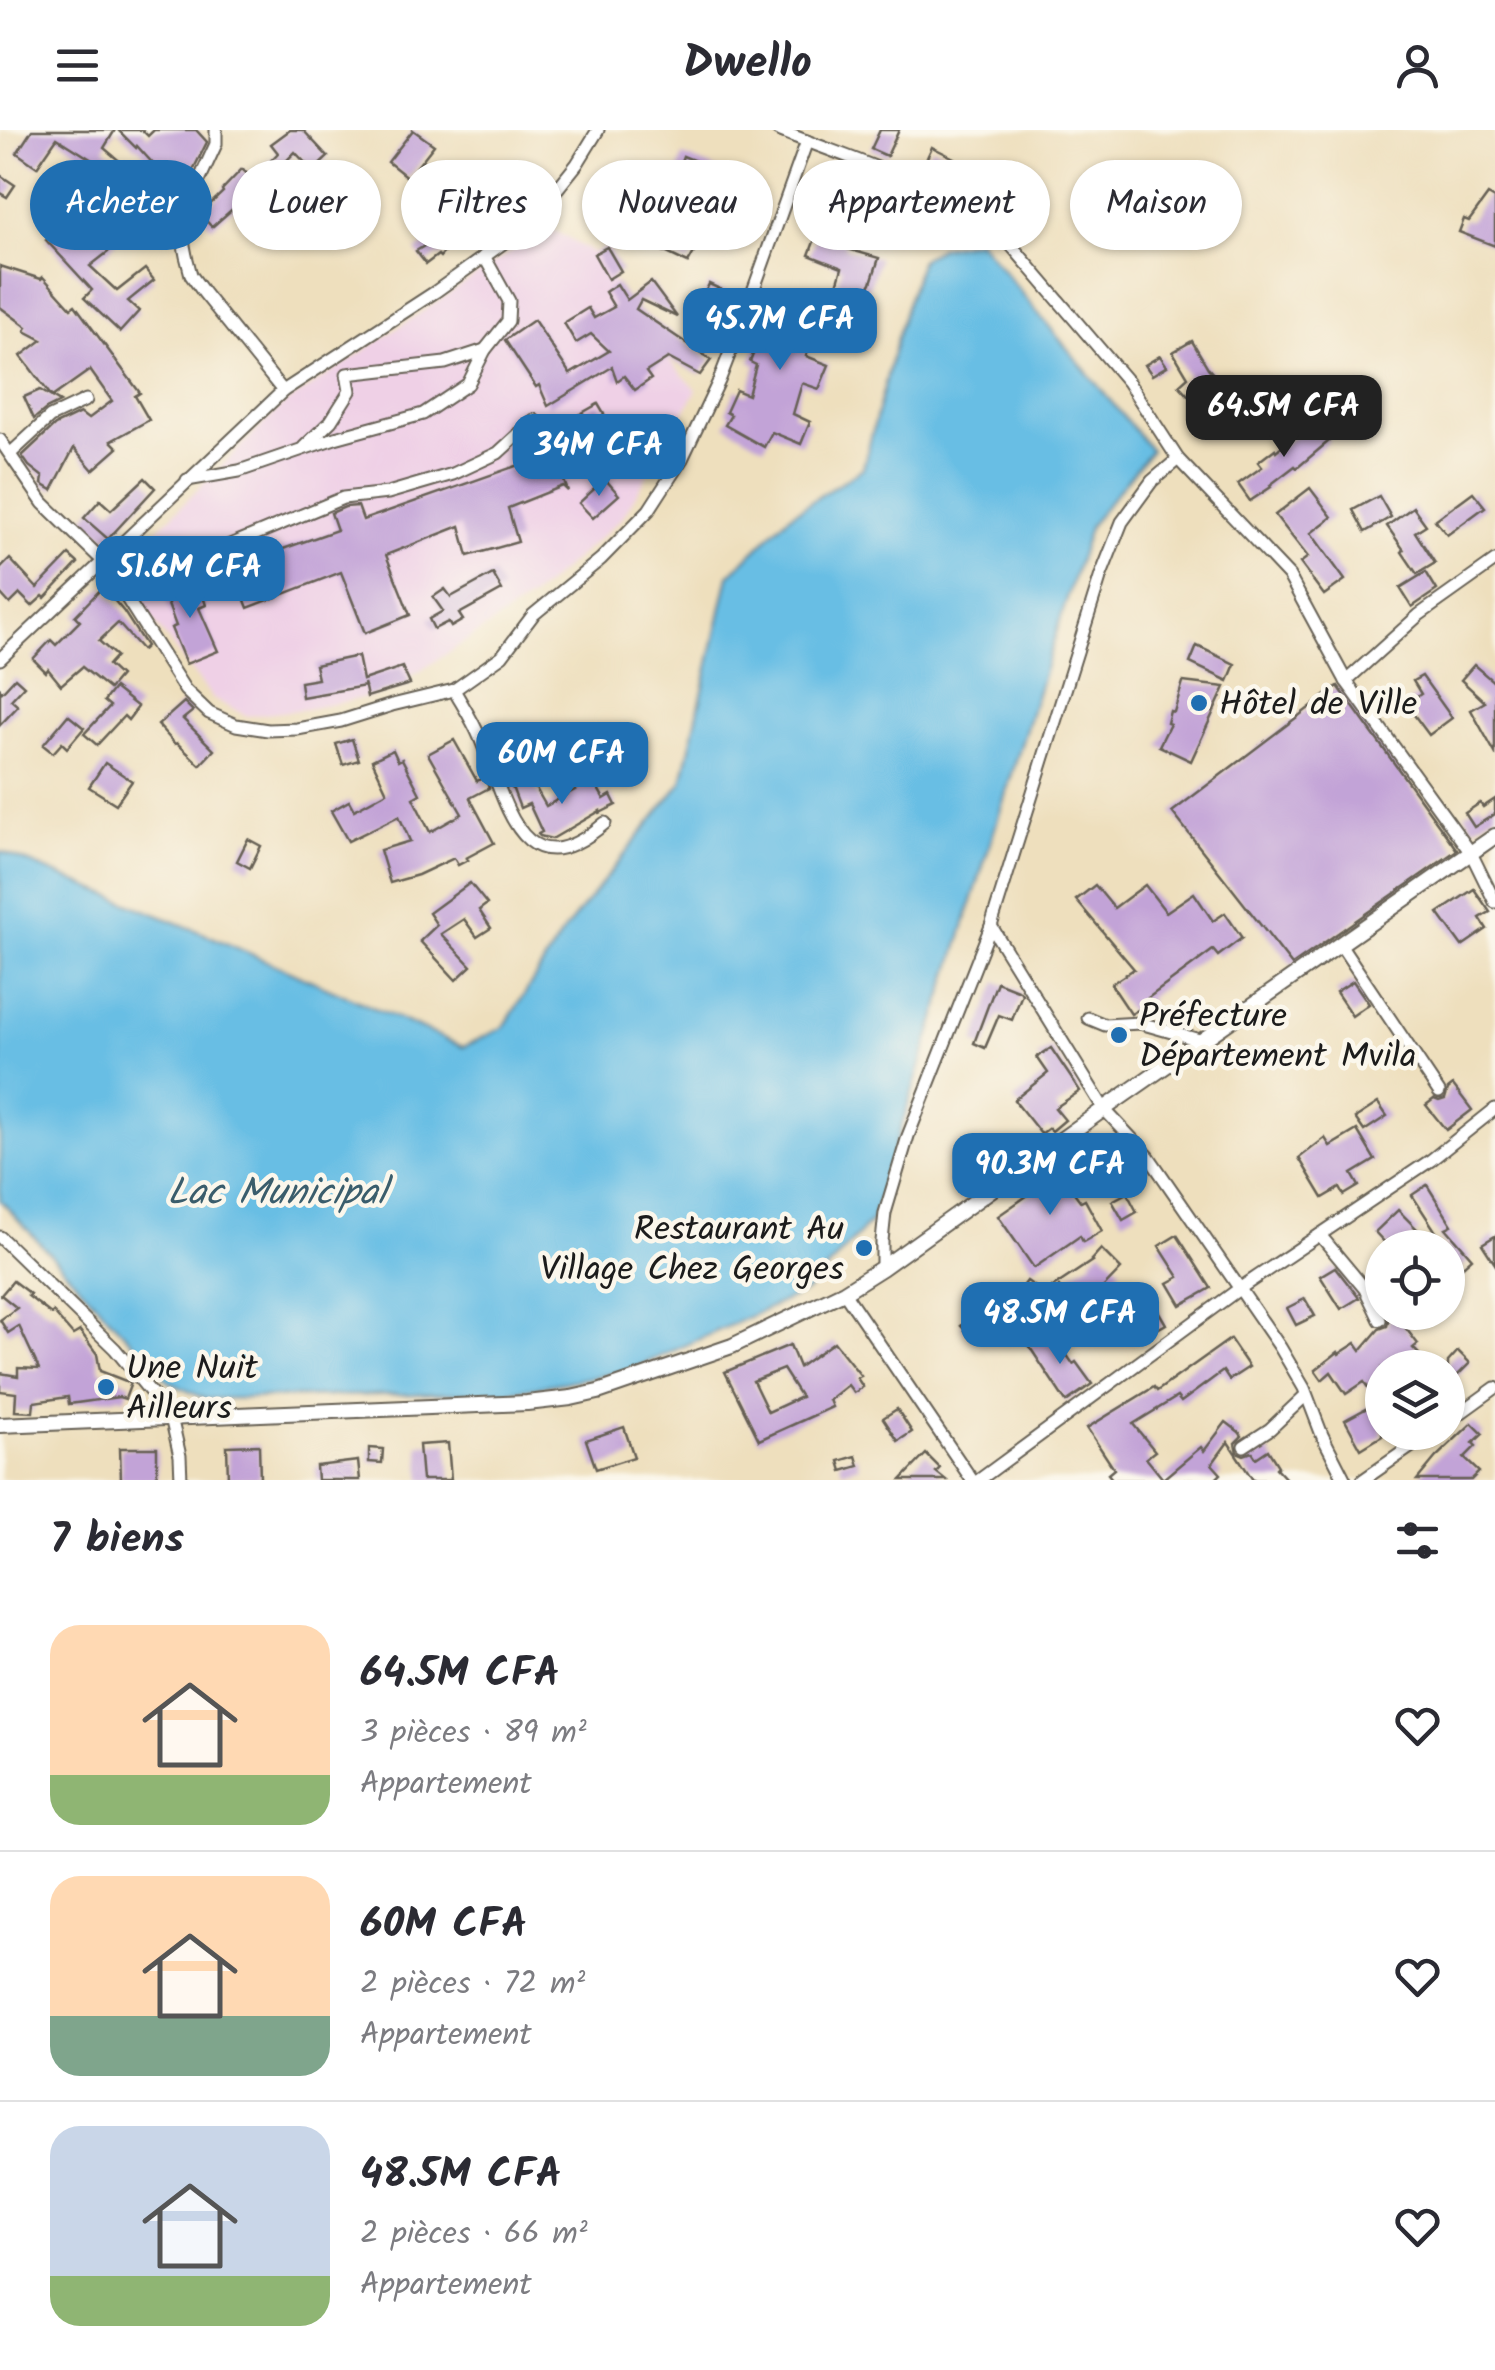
<!DOCTYPE html>
<html lang="fr">
<head>
<meta charset="utf-8">
<style>
  body { margin:0; font-family:Kalam,sans-serif; background:#f2f2f3; color:#2b2b33; height:100vh; display:flex; flex-direction:column; font-size:38px; white-space:nowrap }
  * { box-sizing:border-box; margin:0 }
  p { font-size:32px; color:#7c7c81 }
  .icon { flex:none; width:55px; height:55px; fill:none; stroke:currentColor; stroke-width:2; stroke-linecap:round; stroke-linejoin:round }
  .map { position:relative; height:1350px; overflow:hidden }
  .side { display:flex; flex-direction:column; background:#fff; flex:1 }
  .side>* { flex:none }
  .banner { position:absolute; left:30px; top:30px; width:1435px; height:90px; display:flex; gap:20px }
  .controls { position:absolute; left:1365px; top:1100px; display:grid; gap:20px }
  .controls a { display:grid; place-items:center; width:100px; height:100px; border-radius:50%; background:#fff; box-shadow:0 2px 8px #0004; font-size:50px }
  .price { position:absolute; translate:-50% -85px; padding:0 22px; border-radius:20px; background:#1f6fb2; color:#fff; font-size:32px; line-height:65px; filter:drop-shadow(0 2px 5px #0008) }
  .price::after { content:''; position:absolute; left:50%; top:60px; width:30px; height:22px; margin-left:-15px; background:inherit; clip-path:polygon(0 0,100% 0,50% 100%) }
  .price.selected { background:#222; color:#fff }
  ul { padding:0; list-style:none }
  li { display:flex; align-items:center; gap:30px; height:250px; padding:0 50px }
  li+li { border-top:2px solid #e1e1e2 }
  li span { display:grid; place-items:center; flex:none; width:280px; height:200px; border-radius:30px; color:#555 }
  li>.icon { margin-inline-start:auto }
  span .icon { width:120px; height:120px; fill:#fffc; stroke-width:1 }
  li b { font-size:42px }
  h2 { display:flex; justify-content:space-between; align-items:center; height:120px; padding:0 50px; font-size:42px }
  .tag { padding:0 35px; border-radius:45px; background:#fff; box-shadow:0 2px 8px #0004; font-size:35px; line-height:90px }
  .tag.selected { background:#1f6fb2; color:#fff }
  header { display:flex; justify-content:space-between; align-items:center; height:130px; padding:0 50px; background:#fff; font-size:45px; font-weight:700 }
  .map>svg:first-child { display:block }
  .built { fill:#efd0e6 }
  .water { fill:#68bee4; stroke:#426d80; stroke-width:2.5 }
  .building { fill:#c2a3d7; fill-rule:evenodd }
  .lines { fill:none; stroke-linecap:round; stroke-linejoin:round }
  .minor-casing { stroke:#666054; stroke-width:15 }
  .tertiary-casing { stroke:#666054; stroke-width:18 }
  .minor { stroke:#fff; stroke-width:11 }
  .tertiary { stroke:#fff; stroke-width:14 }
  .poi-dot { fill:#1f6fb2; stroke:#fbf7ec; stroke-width:4 }
  .labels { text-anchor:middle; stroke-width:9; stroke-linejoin:round; paint-order:stroke }
  .poi-label { font-size:35px; fill:#1c1c1c; stroke:#fbf7ec; text-anchor:start }
  .water-label { font-size:38px; font-style:italic; fill:#3a5d6c; stroke:#fbf7ec }
</style>
</head>
<body>
<header><svg class="icon" aria-label="menu" viewBox="0 0 24 24"><path d="M4 6h16M4 12h16M4 18h16"/></svg>Dwello<svg class="icon" aria-label="person" viewBox="0 0 24 24"><circle cx="12" cy="8" r="4"/><path d="M4 21q1-7 8-7t8 7"/></svg></header>
<div class="map">
<svg width="1495" height="1350" viewBox="0 0 1495 1350">
  <rect width="100%" height="100%" fill="#fbf7ec"/>
  <filter id="ink" filterUnits="userSpaceOnUse"><feTurbulence type="fractalNoise" baseFrequency=".01" numOctaves="2"/><feDisplacementMap in="SourceGraphic" scale="20" xChannelSelector="R" yChannelSelector="G"/><feConvolveMatrix kernelMatrix="1 2 1 2 8 2 1 2 1" color-interpolation-filters="sRGB"/></filter>
  <filter id="wash" filterUnits="userSpaceOnUse"><feTurbulence type="fractalNoise" baseFrequency=".0048" numOctaves="4" result="noise"/><feDisplacementMap in="SourceGraphic" scale="40" xChannelSelector="R" yChannelSelector="G"/><feGaussianBlur stdDeviation="2.25" result="paint"/><feColorMatrix in="noise" values="0 0 0 0 0 0 0 0 0 0 0 0 0 0 0 0 0 1.4 0 .05"/><feComposite in="paint" operator="in"/></filter>
  <g filter="url(#wash)">
    <rect width="100%" height="100%" fill="#eedfbd"/>
    <path class="built" d="M548,97L593,123L667,228L697,260L622,388L532,467L419,542L408,547L410,554L367,567L307,579L248,586L214,570L123,452L121,436L282,276Z"/>
    <path class="water" d="M978,110L1151,320L1090,395L872,1090L807,1161L628,1241L508,1262L205,1269L169,1252L0,1070V721L212,807L463,917L504,897L564,801L682,652L729,446L789,386L863,338L900,196L921,129L941,117Z"/>
    <g id="blocks">
      <g class="building">
        <path d="M32,0H115L104,18L129,39L114,57L148,96L130,111L123,103L108,122L90,136L117,161L145,139L154,150L128,171L139,181L120,202L84,168L92,160L46,110L75,85L92,64L87,60L105,38L57,8L37,37L17,23Z"/>
        <path d="M118,0H142L148,6L154,0H196L207,12L194,38L176,59L137,16L136,18Z"/>
        <path d="M290,0H303L328,27L313,41L295,22L240,78L237,75L212,97L200,84L223,62L222,60L242,39L253,49L278,23L271,14Z"/>
        <path d="M413,0L434,15L408,48L388,32Z"/>
        <path d="M880,0H899L887,26L871,19Z"/>
        <path d="M932,17L954,28L948,41L926,30Z"/>
        <path d="M683,26L728,44L701,110L688,133L652,116L662,96L678,103L699,50L677,42Z"/>
        <path d="M488,31L506,40L507,38L522,51L504,73L489,60L492,56L478,49Z"/>
        <path d="M840,36L868,55L833,108L846,114L844,118L879,128L871,153L861,170L847,163L842,179L823,173L827,159L835,162L842,138L809,125L821,93L803,80L815,62L821,66Z"/>
        <path d="M0,45L15,55L7,67L0,63Z"/>
        <path d="M1488,65L1495,69V116L1459,102L1464,89L1469,91Z"/>
        <path d="M443,96L456,108L440,127L438,125L426,134L416,121L429,113Z"/>
        <path d="M607,117L621,141L608,149L594,124Z"/>
        <path d="M0,136L41,149L43,147L71,178L75,175L140,263L135,266L149,290L111,311L118,318L93,340L74,318L52,360L42,354L43,347L29,336L22,326L55,295L80,283L88,289L112,271L90,240L52,267L21,226L42,210L25,201L27,197L0,177Z"/>
        <path d="M651,152L677,187L641,170L636,179L711,230L700,245L668,228L646,242L651,249L635,260L624,246L617,251L612,237L548,276L539,255L536,257L505,210L534,190L570,244L609,221L591,204L576,213L564,193L588,178L594,188L614,177L605,162L617,154L627,170Z"/>
        <path d="M709,154L731,164L711,204L690,194Z"/>
        <path d="M778,161L824,174L806,226L829,235L819,259L802,253L793,284L810,292L801,314L772,302L764,317L725,295L731,285L726,282L736,260L748,265L756,235L750,232L761,204L758,203L766,181L772,183Z"/>
        <path d="M1192,211L1208,238L1220,252L1195,273L1179,255L1188,247L1173,222Z"/>
        <path d="M1160,226L1167,236L1152,245L1145,235Z"/>
        <path d="M40,260L60,272L46,279L34,289L24,267Z"/>
        <path d="M598,274L621,313L594,328L591,315L569,324L557,297Z"/>
        <path d="M1312,291L1329,311L1297,338L1295,336L1270,355L1271,357L1250,371L1238,354L1262,337L1258,332L1275,319L1276,321Z"/>
        <path d="M553,323L568,361L563,356L508,378L518,412L468,426L460,396L386,425L410,485L365,503L341,442L248,478L232,437L337,400L331,383L345,377L358,376L363,390Z"/>
        <path d="M145,348L155,358L108,409L84,388L100,370L111,380Z"/>
        <path d="M605,349L619,365L593,388L579,373Z"/>
        <path d="M1310,358L1332,387L1311,403L1345,450L1324,465L1300,433L1308,427L1275,385Z"/>
        <path d="M1473,362L1485,377L1447,405L1435,390Z"/>
        <path d="M1379,366L1391,387L1365,402L1353,380Z"/>
        <path d="M1413,377L1426,395L1415,402L1435,433L1417,444L1402,422L1404,420L1387,396Z"/>
        <path d="M69,425L78,433L45,468L43,466L32,476L20,464L10,474L0,463V439L10,429L37,458Z"/>
        <path d="M1426,442L1437,460L1412,477L1400,458Z"/>
        <path d="M493,444L502,460L459,484L463,490L451,497L448,492L434,499L429,489L443,481L433,467L445,459L451,467Z"/>
        <path d="M197,449L206,475L199,478L218,521L186,534L171,498L176,496L163,461Z"/>
        <path d="M103,457L124,482L146,516L142,520L118,493L99,511L116,526L108,535L120,546L109,559L82,537L61,555L48,539L46,542L33,529L51,510L56,515L80,491L75,486Z"/>
        <path d="M1197,516L1235,534L1228,551L1190,533Z"/>
        <path d="M358,526L363,550L402,537L410,554L367,567L364,553L365,556L302,567L300,552L318,549L315,535Z"/>
        <path d="M1474,535L1495,553V623L1471,580L1485,572L1461,550Z"/>
        <path d="M1422,546L1452,588L1429,605L1406,574L1421,564L1413,551Z"/>
        <path d="M15,548L24,556L11,570L18,576L0,595V559L2,562Z"/>
        <path d="M1183,552L1225,557L1191,631L1159,616L1170,594L1167,593L1170,581L1174,582Z"/>
        <path d="M1338,556L1457,720L1292,835L1172,682Z"/>
        <path d="M114,558L138,577L128,590L124,586L97,615L84,604L110,576L104,571Z"/>
        <path d="M184,572L193,581L183,589L214,620L200,635L177,613L175,614L158,595Z"/>
        <path d="M68,585L84,598L67,618L62,613L53,623L43,615Z"/>
        <path d="M352,609L359,630L343,635L336,614Z"/>
        <path d="M454,610L477,651L485,647L489,658L470,668L494,713L466,728L468,730L458,735L454,728L418,745L390,753L380,720L410,711L399,686L348,711L331,681L349,671L354,680L387,662L372,630L393,620L398,631L402,629L420,664L413,668L430,702L462,684L428,624Z"/>
        <path d="M105,633L132,651L116,674L89,657Z"/>
        <path d="M530,648L546,676L593,650L604,669L611,665L616,675L600,683V681L552,709L540,706L538,704L542,702L529,674L520,678L512,657Z"/>
        <path d="M1495,669V684L1474,697L1465,683L1480,673L1483,677Z"/>
        <path d="M248,709L261,716L250,738L237,731Z"/>
        <path d="M470,753L487,774L479,780L491,798L477,807L464,789L441,804L471,836L456,850L420,811L437,795L429,783Z"/>
        <path d="M1095,755L1114,778L1145,755L1166,782L1194,763L1213,791L1225,783L1242,808L1218,826L1213,820L1148,868L1151,872L1131,884L1111,854L1134,839L1076,770Z"/>
        <path d="M1474,759L1490,782L1480,788L1487,799L1462,816L1438,783Z"/>
        <path d="M1353,851L1369,874L1352,886L1336,862Z"/>
        <path d="M997,852L1020,861L1022,864L1012,890L999,885L985,918L974,913Z"/>
        <path d="M1051,918L1080,961L1055,978L1065,990L1052,1001L1049,998L1041,1004L1014,970L1048,943L1037,927Z"/>
        <path d="M1453,955L1472,980L1446,1000L1426,975L1434,969L1439,971L1445,969L1448,959Z"/>
        <path d="M1378,973L1387,986L1364,1001L1355,988Z"/>
        <path d="M1357,1000L1375,1030L1352,1044L1359,1056L1344,1065L1340,1058L1323,1068L1299,1028L1325,1008L1330,1016Z"/>
        <path d="M1063,1031L1070,1045L1064,1049L1081,1072L1085,1070L1102,1101L1083,1112L1080,1106L1034,1138L998,1086L1044,1054L1040,1047Z"/>
        <path d="M1427,1055L1452,1095L1446,1098L1472,1128L1448,1149V1128L1451,1125L1412,1065Z"/>
        <path d="M1127,1063L1137,1082L1123,1090L1112,1071Z"/>
        <path d="M1398,1080L1419,1101L1402,1118H1390L1375,1102Z"/>
        <path d="M1177,1105L1211,1158L1181,1175L1168,1153L1179,1147L1159,1116Z"/>
        <path d="M1495,1106V1134L1482,1114Z"/>
        <path d="M1101,1119L1121,1139L1099,1162L1106,1173L1083,1189L1059,1157L1037,1188L1012,1171L1027,1151L1044,1163L1092,1131L1091,1130Z"/>
        <path d="M1335,1137L1359,1168L1341,1179L1320,1146Z"/>
        <path d="M13,1151L30,1164L28,1166L51,1184L53,1182L73,1205L80,1201L97,1224L100,1241L131,1253L125,1269L119,1267L69,1274L68,1267L34,1272L33,1282L15,1281L16,1263L0,1261V1243L18,1246V1238L39,1239L19,1196L8,1203L0,1190L17,1178L1,1165Z"/>
        <path d="M1305,1169L1315,1186L1296,1195L1287,1178Z"/>
        <path d="M986,1176L997,1190L973,1209L961,1196Z"/>
        <path d="M1156,1177L1166,1194L1145,1206L1135,1189Z"/>
        <path d="M1394,1182H1420L1404,1196L1418,1214L1413,1218L1421,1226L1409,1238H1382V1306L1361,1319L1345,1290L1378,1272L1364,1252L1346,1264L1331,1242L1322,1250L1315,1240L1338,1222L1339,1224L1356,1213L1361,1220L1379,1199L1387,1196L1389,1188Z"/>
        <path d="M1051,1202L1073,1234L1076,1232L1092,1254L1066,1272L1029,1216Z"/>
        <path d="M1230,1209L1249,1237L1229,1250L1223,1241L1181,1272L1177,1267L1133,1294L1155,1321L1146,1328L1163,1349L1201,1317L1204,1321L1226,1292L1239,1302L1242,1306L1235,1313L1237,1322L1244,1325L1252,1322L1256,1328L1268,1320L1278,1336L1276,1338L1287,1350H1253L1228,1312L1212,1334L1221,1344L1215,1350H1113L1108,1344L1114,1339L1087,1298L1154,1257L1157,1261Z"/>
        <path d="M834,1212L861,1246L857,1248L863,1257L854,1263L848,1255L829,1270L832,1277L759,1310L725,1242L790,1215L799,1237ZM783,1239L801,1267L768,1282L753,1251Z"/>
        <path d="M1458,1221L1470,1233L1448,1255V1232Z"/>
        <path d="M897,1279L912,1302L898,1311L883,1288Z"/>
        <path d="M1472,1293L1483,1304L1473,1313L1476,1316L1464,1328L1479,1342L1471,1350H1417L1436,1327Z"/>
        <path d="M624,1297L634,1327L596,1339L586,1310Z"/>
        <path d="M448,1313L451,1350H422L419,1315Z"/>
        <path d="M259,1315L260,1348L228,1349L227,1316Z"/>
        <path d="M120,1318H157V1350H121Z"/>
        <path d="M369,1318L383,1319L382,1333L369,1332Z"/>
        <path d="M926,1324L940,1338L936,1342L946,1350H901Z"/>
        <path d="M856,1326L859,1336L842,1341L839,1331Z"/>
        <path d="M358,1331L360,1350H317L316,1336Z"/>
      </g>
    </g>
  </g>
  <g filter="url(#ink)">
    <use href="#blocks" fill-opacity="0" stroke="#666054" stroke-width="2.5"/>
    <g class="lines">
      <g class="minor-casing">
        <g id="minor">
          <path d="M216,0V14L185,81L182,105L186,126L191,145L204,163L283,261"/>
          <path d="M778,0C853,30 933,53 999,101L1128,252L1178,329L1289,446L1346,551L1471,723L1495,772"/>
          <path d="M0,310L43,373L103,431L185,560L209,583L236,595L268,600L297,599L341,591L392,575L454,560L502,526L533,485L601,429L649,380L682,329L719,251L743,189L807,11"/>
          <path d="M304,317L331,291L350,261L347,244L445,233L485,220"/>
          <path d="M10,324L50,287L86,270"/>
          <path d="M187,350L239,341L335,308L423,284L468,254L485,220L508,191L509,171L484,126"/>
          <path d="M117,417L155,432L182,435L343,368L388,363L453,344L498,323L534,290"/>
          <path d="M0,529L283,261L435,162L513,106L537,84L577,34L598,0"/>
          <path d="M1346,551L1419,485L1495,431"/>
          <path d="M454,560C463,576 473,591 480,608C506,669 520,766 605,693"/>
          <path d="M991,796L1104,979L1149,1027L1280,1217L1304,1258L1322,1305L1345,1350"/>
          <path d="M1340,814L1439,962"/>
          <path d="M1088,888L1105,895L1140,893L1203,911"/>
          <path d="M1320,1105L1365,1159L1380,1190"/>
          <path d="M0,1107L115,1219L171,1287L180,1326L181,1350"/>
          <path d="M882,1138V1111L885,1083L908,1006L991,796L1101,445L1122,392L1152,351L1178,329"/>
          <path d="M844,1162L972,1350"/>
          <path d="M1448,1292L1495,1258"/>
          <path d="M1244,1316L1270,1299L1306,1265"/>
          <path d="M979,1350L1239,1159L1431,1030L1495,979"/>
          <path d="M1363,1350L1432,1302"/>
        </g>
      </g>
      <g class="tertiary-casing">
        <path id="tertiary" d="M0,1295L527,1273L571,1268L598,1262L732,1216L844,1162L882,1138L1104,979L1495,706"/>
      </g>
      <use href="#minor" class="minor"/>
      <use href="#tertiary" class="tertiary"/>
    </g>
  </g>
  <g class="poi-dot">
    <circle cx="1199" cy="573" r="10"/>
    <circle cx="1119" cy="905" r="10"/>
    <circle cx="864" cy="1118" r="10"/>
    <circle cx="106" cy="1257" r="10"/>
  </g>
  <g class="labels">
    <g class="poi-label">
      <text x="1219" y="585">Hôtel de Ville</text>
      <text x="1139" y="897">Préfecture<tspan x="1139" dy="40">Département Mvila</tspan></text>
      <text x="844" y="1110" text-anchor="end">Restaurant Au<tspan x="844" dy="40">Village Chez Georges</tspan></text>
      <text x="126" y="1249">Une Nuit<tspan x="126" dy="40">Ailleurs</tspan></text>
    </g>
    <g class="water-label">
      <text x="277" y="1074">Lac Municipal</text>
    </g>
  </g>
</svg>
<div class="controls">
<a><svg class="icon" aria-label="locate" viewBox="0 0 24 24"><circle cx="12" cy="12" r="6"/><path d="M12 2v4M12 18v4M2 12h4M18 12h4"/></svg></a>
<a><svg class="icon" aria-label="layers" viewBox="0 0 24 24"><path d="M12 4l9 5-9 5-9-5zM3 14l9 5 9-5"/></svg></a>
</div>
<b class="price" style="left:780px;top:243px">45.7M CFA</b>
<b class="price selected" style="left:1284px;top:330px">64.5M CFA</b>
<b class="price" style="left:599px;top:369px">34M CFA</b>
<b class="price" style="left:190px;top:491px">51.6M CFA</b>
<b class="price" style="left:562px;top:677px">60M CFA</b>
<b class="price" style="left:1050px;top:1088px">90.3M CFA</b>
<b class="price" style="left:1060px;top:1237px">48.5M CFA</b>
<div class="banner">
<a class="tag selected">Acheter</a>
<a class="tag">Louer</a>
<a class="tag">Filtres</a>
<a class="tag">Nouveau</a>
<a class="tag">Appartement</a>
<a class="tag">Maison</a>
</div>
</div>
<section class="side">
<h2>7 biens<svg class="icon" aria-label="filters" viewBox="0 0 24 24"><path d="M4 7h16M4 17h16"/><circle cx="9" cy="7" r="2"/><circle cx="15" cy="17" r="2"/></svg></h2>
<ul>
<li><span style="background:linear-gradient(#ffd9b3 75%,#8fb573 0)"><svg class="icon" aria-label="home" viewBox="0 0 24 24"><path d="M3 11l9-7 9 7M6 9v11h12V9"/></svg></span><div><b>64.5M CFA</b><p>3 pièces · 89 m²</p><p>Appartement</p></div><svg class="icon" aria-label="heart" viewBox="0 0 24 24"><path d="M12 20l-8-8c-3-5 5-10 8-4 3-6 11-1 8 4z"/></svg></li>
<li><span style="background:linear-gradient(#ffd9b3 70%,#7fa58c 0)"><svg class="icon" aria-label="home" viewBox="0 0 24 24"><path d="M3 11l9-7 9 7M6 9v11h12V9"/></svg></span><div><b>60M CFA</b><p>2 pièces · 72 m²</p><p>Appartement</p></div><svg class="icon" aria-label="heart" viewBox="0 0 24 24"><path d="M12 20l-8-8c-3-5 5-10 8-4 3-6 11-1 8 4z"/></svg></li>
<li><span style="background:linear-gradient(#c9d6e8 75%,#8fb573 0)"><svg class="icon" aria-label="home" viewBox="0 0 24 24"><path d="M3 11l9-7 9 7M6 9v11h12V9"/></svg></span><div><b>48.5M CFA</b><p>2 pièces · 66 m²</p><p>Appartement</p></div><svg class="icon" aria-label="heart" viewBox="0 0 24 24"><path d="M12 20l-8-8c-3-5 5-10 8-4 3-6 11-1 8 4z"/></svg></li>
</ul>
</section>
</body>
</html>
